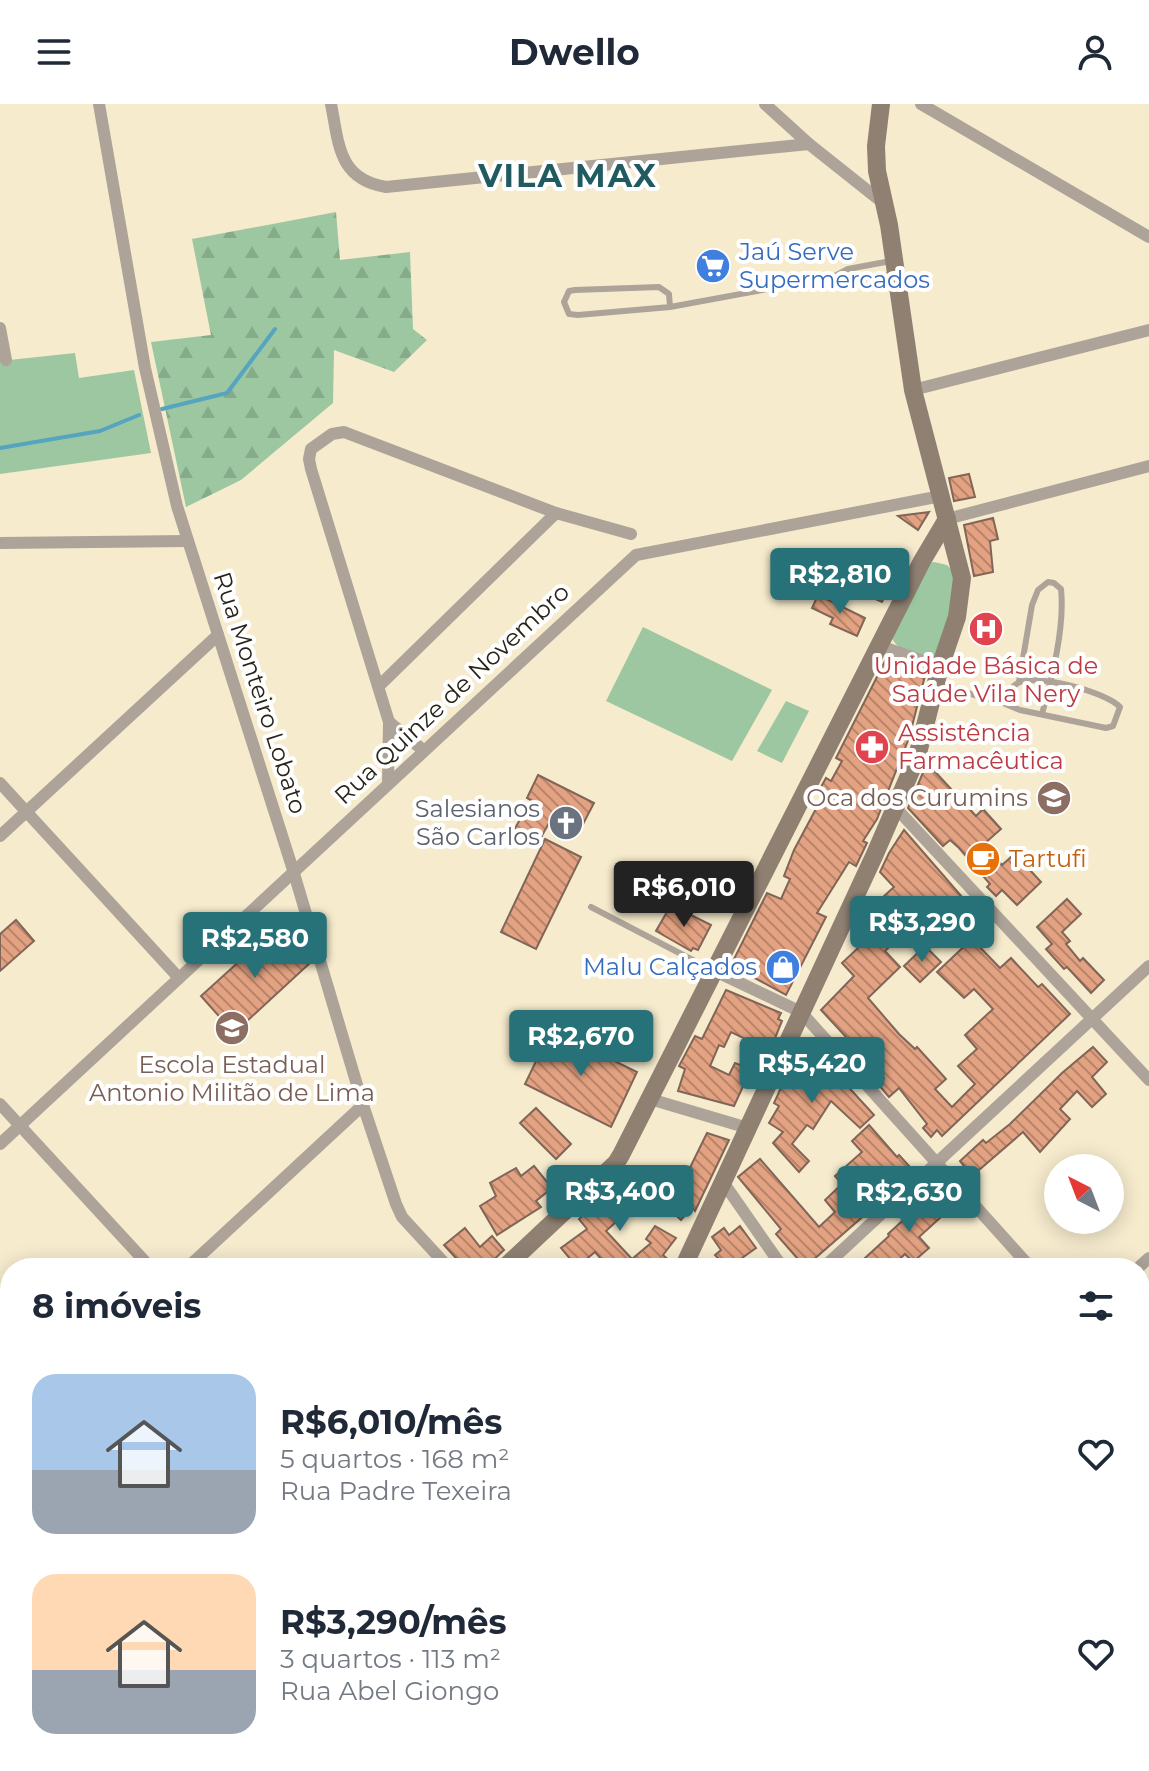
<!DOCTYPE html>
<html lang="pt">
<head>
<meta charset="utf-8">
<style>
  body { margin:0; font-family:Montserrat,sans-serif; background:#f2f2f3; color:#1f2937; height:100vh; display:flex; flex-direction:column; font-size:30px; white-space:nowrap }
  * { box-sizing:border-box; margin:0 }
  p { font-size:26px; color:#747a83 }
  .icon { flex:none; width:44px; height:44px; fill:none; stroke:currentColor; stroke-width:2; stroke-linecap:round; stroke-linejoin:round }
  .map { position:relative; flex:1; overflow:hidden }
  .side { position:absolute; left:0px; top:1154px; width:1150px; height:514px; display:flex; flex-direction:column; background:#fff; border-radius:32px 32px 0 0; box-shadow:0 4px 20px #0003 }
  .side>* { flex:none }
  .needle { width:52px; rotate:318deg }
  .fabs { position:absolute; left:1044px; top:1050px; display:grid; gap:16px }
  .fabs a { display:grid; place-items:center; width:80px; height:80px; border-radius:50%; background:#fff; box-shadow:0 4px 20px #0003; font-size:40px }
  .price { position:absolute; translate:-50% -68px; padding:0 18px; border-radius:8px; background:#277178; color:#fff; font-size:26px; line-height:52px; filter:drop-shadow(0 2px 4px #0008) }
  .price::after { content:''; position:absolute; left:50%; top:48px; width:24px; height:18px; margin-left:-12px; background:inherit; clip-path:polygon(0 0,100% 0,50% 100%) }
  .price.selected { background:#222; color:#fff }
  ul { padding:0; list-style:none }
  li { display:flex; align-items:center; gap:24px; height:200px; padding:0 32px }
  li span { display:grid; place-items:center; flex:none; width:224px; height:160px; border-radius:24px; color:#555 }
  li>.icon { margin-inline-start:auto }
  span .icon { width:96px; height:96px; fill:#fffc; stroke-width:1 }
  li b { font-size:34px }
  h2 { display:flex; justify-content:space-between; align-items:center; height:96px; padding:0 32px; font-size:34px }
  header { display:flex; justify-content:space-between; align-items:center; height:104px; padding:0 32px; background:#fff; font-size:36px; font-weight:700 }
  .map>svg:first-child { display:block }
  .green { fill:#9cc7a1 }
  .forest { fill:url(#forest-firs) }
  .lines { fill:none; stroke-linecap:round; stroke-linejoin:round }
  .stream { stroke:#55a4c0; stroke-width:4 }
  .building { fill:url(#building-back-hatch); stroke:#806558; stroke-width:2 }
  .lane { stroke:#ada399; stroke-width:6 }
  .street { stroke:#ada399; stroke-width:12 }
  .secondary { stroke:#8f8072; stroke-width:18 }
  .labels { text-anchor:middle; stroke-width:8; stroke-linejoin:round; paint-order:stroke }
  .shop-label { font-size:24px; fill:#366cbe; stroke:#fff; text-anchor:start }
  .health-label { font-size:24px; fill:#be3a42; stroke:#fff }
  .street-label { font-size:24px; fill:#282419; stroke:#fff }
  .education-label { font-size:24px; fill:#785e54; stroke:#fff; text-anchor:end }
  .worship-label { font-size:24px; fill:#5b616d; stroke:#fff; text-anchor:end }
  .food-label { font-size:24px; fill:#c56008; stroke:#fff; text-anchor:start }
  .district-label { font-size:32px; font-weight:bold; letter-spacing:2px; fill:#215b61; stroke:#fff }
</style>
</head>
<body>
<header><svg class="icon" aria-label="menu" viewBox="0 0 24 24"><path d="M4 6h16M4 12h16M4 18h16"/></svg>Dwello<svg class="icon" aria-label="person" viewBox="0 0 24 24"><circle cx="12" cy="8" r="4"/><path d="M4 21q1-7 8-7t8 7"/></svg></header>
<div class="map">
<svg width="1149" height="1667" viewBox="0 0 1149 1667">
  <defs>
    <pattern id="forest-firs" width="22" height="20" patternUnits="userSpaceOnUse" patternTransform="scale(2)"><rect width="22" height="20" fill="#9cc7a1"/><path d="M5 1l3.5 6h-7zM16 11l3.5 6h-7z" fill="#86ab8a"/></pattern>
    <pattern id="building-back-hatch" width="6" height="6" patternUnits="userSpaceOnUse" patternTransform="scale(2)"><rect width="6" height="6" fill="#e3a383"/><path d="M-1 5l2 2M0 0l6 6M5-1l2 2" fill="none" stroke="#b8856a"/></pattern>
  </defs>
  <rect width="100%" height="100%" fill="#f6ebcd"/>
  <g class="green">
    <path d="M75,249L79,274L134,266L151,349L0,370V257Z"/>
    <path d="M934,458L947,461L958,472L938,557C922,552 897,549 891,532L928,459Z"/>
    <path d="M643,523L772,586L732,657L606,597Z"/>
    <path d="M786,597L809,607L782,659L757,647Z"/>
  </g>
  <path class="forest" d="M336,108L340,156L410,148L413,225L427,236L394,268L334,246L333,299L241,376L186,403L151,238L211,231L192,135Z"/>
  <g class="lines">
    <g class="stream">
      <path d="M162,305L227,289L275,225"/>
      <path d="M0,344L100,327L139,311"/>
    </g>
  </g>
  <g class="building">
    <path d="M969,370L975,393L954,397L949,374Z"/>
    <path d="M929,408L918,426L898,412Z"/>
    <path d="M993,414L998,435L990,437L993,468L974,472L964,421Z"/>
    <path d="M877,473L891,480L882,498L873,494L874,490L870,489Z"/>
    <path d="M818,491L865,514L857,532L830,520L833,514L812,504Z"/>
    <path d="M886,555L926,568L909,634L877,715L863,737L867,739L856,762L849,758L817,809L826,813L786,891L731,861L767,789L781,795L790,775L784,772L794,746L826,686L821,683L826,674L831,677L842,657L836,654Z"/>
    <path d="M927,659L976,712L983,705L1001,725L984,740L1002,761L1020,745L1034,761L1029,765L1041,778L1017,801L1002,786L996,792L987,783L990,780L959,744L950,736L943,742L908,704Z"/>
    <path d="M538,671L594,699L582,722L555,708L538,739L514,726L531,696L527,694Z"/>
    <path d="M904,726L969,801L952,817L943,806L929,819L922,812L885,847L900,863L868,894L899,930L915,945L917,943L946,975L935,985L952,1003L975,980L958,962L977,945L965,931L993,905L974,885L964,894L937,868L972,835L1000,864L1011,854L1038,883L1042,880L1070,910L942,1032L937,1026L931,1033L923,1024L927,1020L899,984L889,993L878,980L884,974L821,906L854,872L842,859L875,828L861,813L894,783L880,768L889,749Z"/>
    <path d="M545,735L581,753L536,845L501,828Z"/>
    <path d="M1067,795L1081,810L1062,828L1070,837L1066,840L1080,857L1083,854L1104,876L1091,889L1067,863L1064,865L1046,845L1052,840L1037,823Z"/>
    <path d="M671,801L711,821L698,846L693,844L691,847L656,827Z"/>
    <path d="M16,816L34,837L0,867V830Z"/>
    <path d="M277,823L310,859L234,929L201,892Z"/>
    <path d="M925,842L941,858L920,878L904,862Z"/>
    <path d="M726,886L781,909L778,915L782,917L762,966L744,958L752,938L731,928L724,943L719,941L710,962L729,971L735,959L751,965L734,1002L678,987L685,965L679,962L695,932L702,935Z"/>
    <path d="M551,926L637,968L611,1023L525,980Z"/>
    <path d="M1093,943L1107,958L1092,973L1106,990L1092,1003L1077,987L1060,1005L1070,1015L1040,1048L1023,1028L972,1072L960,1057L983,1036L986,1039L1010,1020L1062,969Z"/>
    <path d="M819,951L874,1011L860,1024L831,997L813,1025L807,1021L792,1040L809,1057L799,1068L773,1039L783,1028L769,1019L779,1002L774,999L790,964L798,968Z"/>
    <path d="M536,1004L571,1040L556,1055L520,1019Z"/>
    <path d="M869,1021L897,1053L899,1051L910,1063L880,1091L883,1095L805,1163L776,1130L781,1125L738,1073L760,1055L819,1123L835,1108L825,1096L842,1080L835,1072L862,1048L852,1037Z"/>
    <path d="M707,1029L729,1036L695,1107L692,1103L681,1116L662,1098L675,1088L677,1090Z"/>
    <path d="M534,1062L552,1084L536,1097L541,1103L497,1131L480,1102L496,1092L490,1079L516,1064L521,1072Z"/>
    <path d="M641,1073L659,1093L649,1103L646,1099L632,1112L628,1107L606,1127L632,1155L651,1139L646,1135L655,1122L676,1134L663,1151L672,1159L671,1164H609L595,1148L577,1163L561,1144L587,1125L579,1115L601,1095L607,1101Z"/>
    <path d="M936,1086L952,1103L919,1133L929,1144L913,1158L905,1150L890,1164H861L868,1158L864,1155L889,1132L888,1130Z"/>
    <path d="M740,1122L756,1144L728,1164L715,1151L721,1146L712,1133L724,1124L729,1131Z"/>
    <path d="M465,1124L480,1143L492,1132L504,1146L485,1164H465L444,1141Z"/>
  </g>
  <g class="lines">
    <g class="lane">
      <path d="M833,173L849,176L892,171"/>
      <path d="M670,203L669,190L659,183L575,186L569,187L564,198L569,210L578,211L670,203L833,173L848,165L891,157"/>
      <path d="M1019,578L1032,501L1038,486L1048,478L1054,479L1061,485C1065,523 1052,574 1042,610"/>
      <path d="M939,581L1003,599C1007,592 1010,583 1018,579C1036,569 1106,588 1120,603L1113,622L1106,624L1020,606L1003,599"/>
      <path d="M591,803L712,866"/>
    </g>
    <g class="street">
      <path d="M99,0L145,264L177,402L293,766L363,1001L396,1100L402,1113L449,1164"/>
      <path d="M331,0C339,40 338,75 386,83L809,40"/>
      <path d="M765,0L809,40L882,98"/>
      <path d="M921,0L1149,133"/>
      <path d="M0,224L6,256"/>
      <path d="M913,286L1149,226"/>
      <path d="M947,415L1149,362"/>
      <path d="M0,439L188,437"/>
      <path d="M880,542L940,563"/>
      <path d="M379,582L556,409"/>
      <path d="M389,618L423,646"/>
      <path d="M0,679L179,874"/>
      <path d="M388,679L389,618L311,365L309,355L311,345L332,330L344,328L556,409L631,430"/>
      <path d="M895,703L1149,976"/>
      <path d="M0,732L218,531"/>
      <path d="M715,867L801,908L1031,1164"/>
      <path d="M650,995L748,1024"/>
      <path d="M0,1000L151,1164"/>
      <path d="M0,1040L636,451L941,392"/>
      <path d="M723,1078L783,1164"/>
      <path d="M187,1164L363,1001"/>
      <path d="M823,1164L1149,862"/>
      <path d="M1138,1164L1149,1154"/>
      <path d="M1140,1283L1149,1293"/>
      <path d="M0,1320L10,1331"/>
      <path d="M1140,1457L1149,1448"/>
      <path d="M1140,1594L1149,1603"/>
      <path d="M0,1636L10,1647"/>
      <path d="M20,1658L28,1667"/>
      <path d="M315,1658L323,1667"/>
      <path d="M600,1667L610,1658"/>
      <path d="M910,1667L920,1658"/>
    </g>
    <g class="secondary">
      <path d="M504,1164L616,1059L621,1051L922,457L947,415"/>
      <path d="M683,1164L875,750L917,653L940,563L957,513L962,474L913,286L889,121L877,67L876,42L881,0"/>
      <path d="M0,1634L10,1625"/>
      <path d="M280,1667L290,1658"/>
    </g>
  </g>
  <defs>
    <g id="supermarket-disc" transform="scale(1.8)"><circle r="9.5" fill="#3f7fe0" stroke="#fff"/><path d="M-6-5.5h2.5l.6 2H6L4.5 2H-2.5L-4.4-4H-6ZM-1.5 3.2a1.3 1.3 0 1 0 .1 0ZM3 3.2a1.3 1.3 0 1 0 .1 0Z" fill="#fff"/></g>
    <g id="hospital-disc" transform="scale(1.8)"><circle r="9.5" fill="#e0444e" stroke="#fff"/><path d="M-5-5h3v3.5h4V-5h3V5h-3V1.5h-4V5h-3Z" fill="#fff"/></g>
    <g id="pharmacy-disc" transform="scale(1.8)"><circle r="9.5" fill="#e0444e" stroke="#fff"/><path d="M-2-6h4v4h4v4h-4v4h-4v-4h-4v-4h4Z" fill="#fff"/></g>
    <g id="school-disc" transform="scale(1.8)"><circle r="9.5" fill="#8d6e63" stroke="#fff"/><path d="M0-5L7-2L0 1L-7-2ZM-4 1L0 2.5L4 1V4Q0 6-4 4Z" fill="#fff"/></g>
    <g id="church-disc" transform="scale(1.8)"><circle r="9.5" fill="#6b7280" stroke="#fff"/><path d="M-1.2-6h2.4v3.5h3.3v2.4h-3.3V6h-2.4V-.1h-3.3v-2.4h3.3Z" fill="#fff"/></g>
    <g id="cafe-disc" transform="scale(1.8)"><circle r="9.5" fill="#e8710a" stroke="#fff"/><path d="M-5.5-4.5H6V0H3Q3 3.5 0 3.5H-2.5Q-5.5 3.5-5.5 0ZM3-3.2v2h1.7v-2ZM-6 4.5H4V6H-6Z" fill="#fff"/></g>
    <g id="shop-disc" transform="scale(1.8)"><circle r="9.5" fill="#3f7fe0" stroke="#fff"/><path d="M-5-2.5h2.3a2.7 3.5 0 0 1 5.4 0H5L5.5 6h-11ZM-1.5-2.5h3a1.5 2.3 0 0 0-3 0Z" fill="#fff"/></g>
  </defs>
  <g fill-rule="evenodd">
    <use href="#supermarket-disc" x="713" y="162"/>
    <use href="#hospital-disc" x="986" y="525"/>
    <use href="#pharmacy-disc" x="872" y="643"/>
    <use href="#school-disc" x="1054" y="694"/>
    <use href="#church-disc" x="566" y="719"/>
    <use href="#cafe-disc" x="983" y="755"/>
    <use href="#shop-disc" x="783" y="863"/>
    <use href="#school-disc" x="232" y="924"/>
  </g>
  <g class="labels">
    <g class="shop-label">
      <text x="739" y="156">Jaú Serve<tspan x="739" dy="28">Supermercados</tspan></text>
      <text x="757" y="871" text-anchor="end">Malu Calçados</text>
    </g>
    <g class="health-label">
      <text x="986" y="570">Unidade Básica de<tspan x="986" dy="28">Saúde Vila Nery</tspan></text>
      <text x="898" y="637" text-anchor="start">Assistência<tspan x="898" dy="28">Farmacêutica</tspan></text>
    </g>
    <g class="street-label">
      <text transform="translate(260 589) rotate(72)" y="8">Rua Monteiro Lobato</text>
      <text transform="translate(452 590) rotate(-43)" y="8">Rua Quinze de Novembro</text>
    </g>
    <g class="education-label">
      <text x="1028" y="702">Oca dos Curumins</text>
      <text x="232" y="969" text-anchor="middle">Escola Estadual<tspan x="232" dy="28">Antonio Militão de Lima</tspan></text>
    </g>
    <g class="worship-label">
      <text x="540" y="713">Salesianos<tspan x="540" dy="28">São Carlos</tspan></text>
    </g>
    <g class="food-label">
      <text x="1009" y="763">Tartufi</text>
    </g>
    <g class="district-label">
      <text x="568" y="83">VILA MAX</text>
    </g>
  </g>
</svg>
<div class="fabs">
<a><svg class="needle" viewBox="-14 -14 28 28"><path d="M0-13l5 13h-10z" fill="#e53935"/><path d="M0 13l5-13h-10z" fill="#747a83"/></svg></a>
</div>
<b class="price" style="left:840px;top:512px">R$2,810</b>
<b class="price selected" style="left:684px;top:825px">R$6,010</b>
<b class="price" style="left:922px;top:860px">R$3,290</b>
<b class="price" style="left:255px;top:876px">R$2,580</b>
<b class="price" style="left:581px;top:974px">R$2,670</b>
<b class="price" style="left:812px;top:1001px">R$5,420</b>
<b class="price" style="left:620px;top:1129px">R$3,400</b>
<b class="price" style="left:909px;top:1130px">R$2,630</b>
<section class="side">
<h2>8 imóveis<svg class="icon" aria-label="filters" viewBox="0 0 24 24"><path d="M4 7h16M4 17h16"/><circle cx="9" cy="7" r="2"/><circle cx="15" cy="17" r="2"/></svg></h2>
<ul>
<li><span style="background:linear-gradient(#a9c7e8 60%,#9aa5b1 0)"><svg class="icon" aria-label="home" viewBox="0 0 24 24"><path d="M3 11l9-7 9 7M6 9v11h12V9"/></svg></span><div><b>R$6,010/mês</b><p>5 quartos · 168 m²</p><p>Rua Padre Texeira</p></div><svg class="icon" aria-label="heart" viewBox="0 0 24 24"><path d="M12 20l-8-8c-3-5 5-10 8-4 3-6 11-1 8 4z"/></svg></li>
<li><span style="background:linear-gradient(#ffd9b3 60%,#9aa5b1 0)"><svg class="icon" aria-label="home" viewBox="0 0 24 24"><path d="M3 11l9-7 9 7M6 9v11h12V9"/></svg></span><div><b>R$3,290/mês</b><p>3 quartos · 113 m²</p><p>Rua Abel Giongo</p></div><svg class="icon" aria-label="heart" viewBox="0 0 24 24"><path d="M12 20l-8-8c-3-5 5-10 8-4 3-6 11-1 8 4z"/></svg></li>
</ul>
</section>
</div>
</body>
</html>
